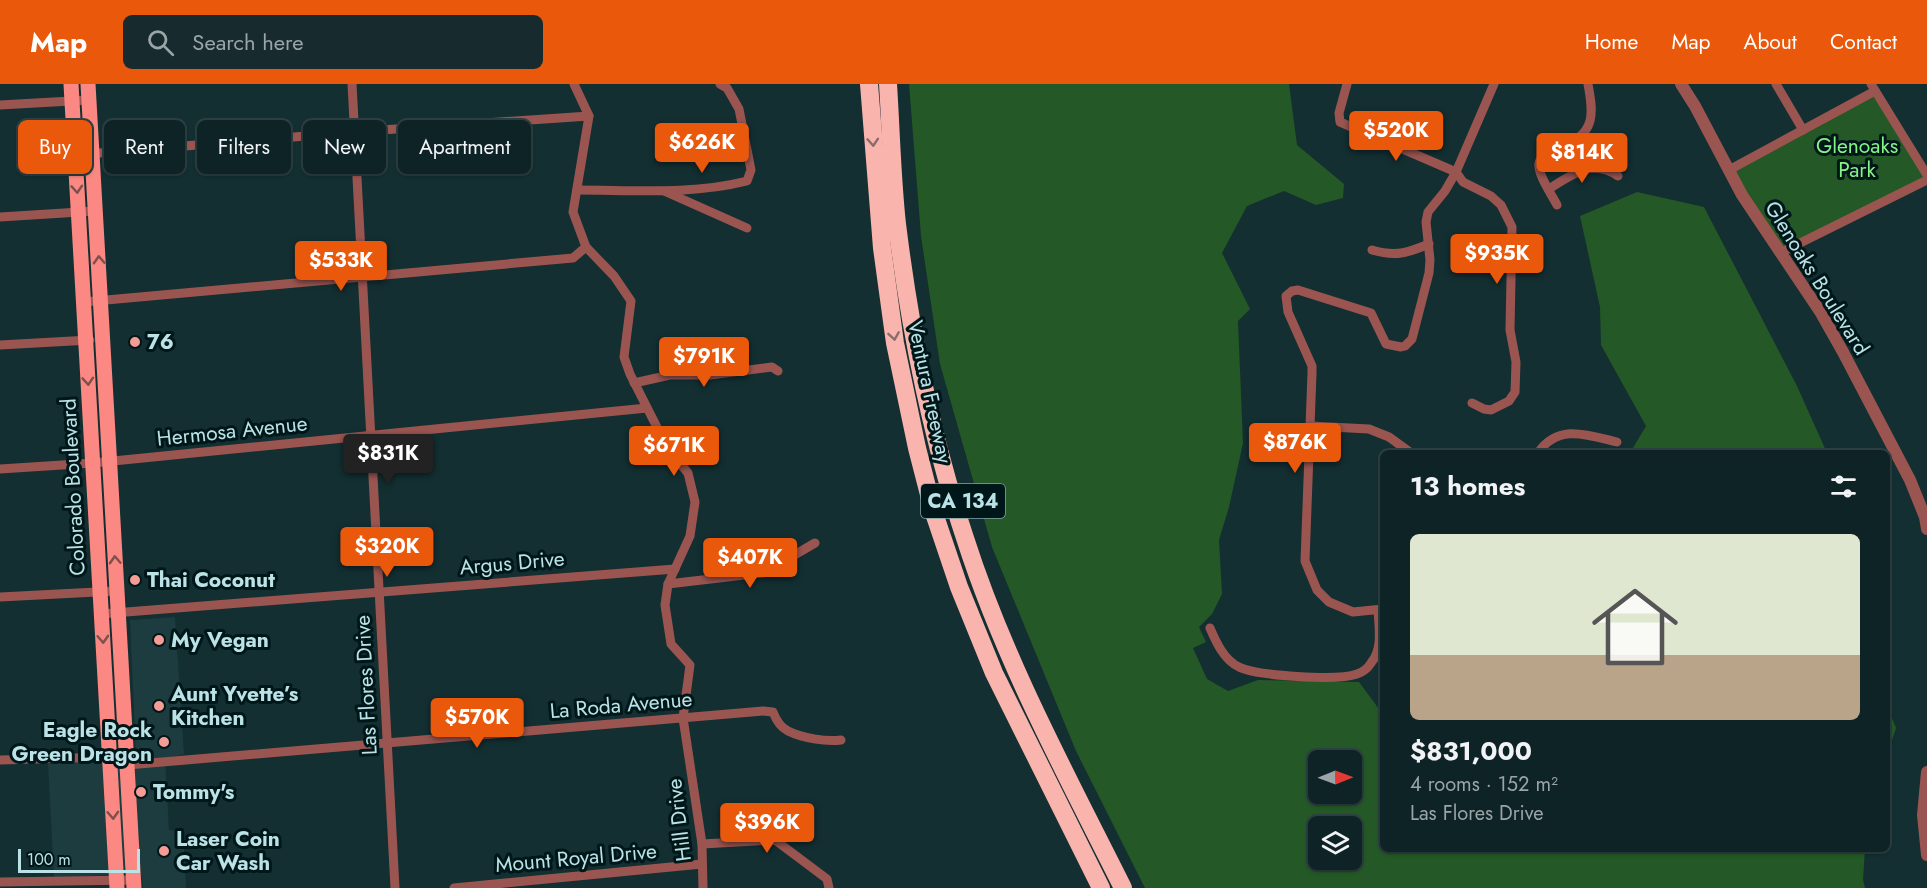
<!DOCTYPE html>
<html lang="en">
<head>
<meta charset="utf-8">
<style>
  body { margin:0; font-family:Jost,sans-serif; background:#172b2e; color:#f1f3f6; height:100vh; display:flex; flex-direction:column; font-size:22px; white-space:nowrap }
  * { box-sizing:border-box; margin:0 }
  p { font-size:20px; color:#9ba4a7 }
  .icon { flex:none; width:33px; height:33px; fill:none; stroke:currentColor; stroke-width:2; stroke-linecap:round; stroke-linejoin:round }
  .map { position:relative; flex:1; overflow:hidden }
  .details { position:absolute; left:1380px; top:366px; width:510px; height:402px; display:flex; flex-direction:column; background:#0e2326; border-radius:9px; box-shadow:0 2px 4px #0004,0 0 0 2px #2e4043 }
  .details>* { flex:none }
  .hud { position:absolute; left:18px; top:36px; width:570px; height:54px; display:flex; gap:12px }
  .needle { width:39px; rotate:89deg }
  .controls { position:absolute; left:1308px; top:666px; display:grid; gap:12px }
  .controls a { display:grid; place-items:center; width:54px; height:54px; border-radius:9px; background:#0e2326; box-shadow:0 2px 4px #0004,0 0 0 2px #2e4043; font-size:30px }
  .scale { position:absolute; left:18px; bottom:15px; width:122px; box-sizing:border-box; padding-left:6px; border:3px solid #bae2e7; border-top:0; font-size:16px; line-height:21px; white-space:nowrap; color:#bae2e7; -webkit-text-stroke:4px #00171a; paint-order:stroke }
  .price { position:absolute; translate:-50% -51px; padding:0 14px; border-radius:6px; background:#ea580c; color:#fff; font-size:20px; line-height:39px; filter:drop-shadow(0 2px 3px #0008) }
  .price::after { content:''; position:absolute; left:50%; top:36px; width:18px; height:14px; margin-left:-9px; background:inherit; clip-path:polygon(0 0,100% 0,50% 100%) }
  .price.selected { background:#222; color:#fff }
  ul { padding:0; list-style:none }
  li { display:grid; align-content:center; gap:12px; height:318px; padding:0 30px }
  li span { display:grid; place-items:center; height:186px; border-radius:9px; color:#555 }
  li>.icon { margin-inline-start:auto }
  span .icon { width:108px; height:108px; fill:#fffc; stroke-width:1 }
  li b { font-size:26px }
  h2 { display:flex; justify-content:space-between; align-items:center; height:72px; padding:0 30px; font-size:26px }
  .tag { padding:0 21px; border-radius:9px; background:#0e2326; box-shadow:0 2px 4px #0004,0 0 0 2px #2e4043; font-size:21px; line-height:54px }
  .tag.selected { background:#ea580c; color:#fff }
  header { display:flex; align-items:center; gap:36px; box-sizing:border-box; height:84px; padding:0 30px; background:#ea580c; color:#fff }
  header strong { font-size:28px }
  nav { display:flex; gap:33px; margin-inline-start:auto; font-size:21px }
  .search { width:420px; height:54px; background:#172b2e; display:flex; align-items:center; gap:15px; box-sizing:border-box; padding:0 21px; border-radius:9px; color:#9ba4a7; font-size:22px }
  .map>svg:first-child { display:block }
  .built { fill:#1c3c3f }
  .green { fill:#245826; fill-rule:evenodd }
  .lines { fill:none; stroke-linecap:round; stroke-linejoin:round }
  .minor { stroke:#9b5551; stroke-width:9 }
  .tertiary { stroke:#9b5551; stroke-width:12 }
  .primary { stroke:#fb8882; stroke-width:15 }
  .motorway { stroke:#fab4ae; stroke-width:18 }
  .oneway { stroke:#8a6d6b }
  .oneway2 { stroke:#7e504e }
  .poi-dot { fill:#f59c95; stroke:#00171a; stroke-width:2 }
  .labels { text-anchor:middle; stroke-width:6; stroke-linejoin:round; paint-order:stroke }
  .shield { fill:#00171a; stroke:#82a5aa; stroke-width:1.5 }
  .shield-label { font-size:20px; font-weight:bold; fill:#bae2e7 }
  .park-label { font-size:21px; fill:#85f387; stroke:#00171a }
  .street-label { font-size:21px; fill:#bae2e7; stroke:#00171a }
  .poi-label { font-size:21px; font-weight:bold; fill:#bae2e7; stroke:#00171a; text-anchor:start }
</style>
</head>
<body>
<header>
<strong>Map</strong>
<div class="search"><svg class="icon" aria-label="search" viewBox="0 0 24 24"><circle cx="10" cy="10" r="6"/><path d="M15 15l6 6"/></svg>Search here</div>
<nav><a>Home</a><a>Map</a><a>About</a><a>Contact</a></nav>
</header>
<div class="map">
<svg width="1927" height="804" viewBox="0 0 1927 804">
  <rect width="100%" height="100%" fill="#132f32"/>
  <path class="built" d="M175,533L184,670L165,675L169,746L183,747L186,804H143L141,789L54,794L48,680L136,674L130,536Z"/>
  <g class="green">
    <path d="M909,0H1289L1297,61L1344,100L1343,114L1316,121L1284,107L1247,122L1222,169L1250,225L1238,237L1243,359L1229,423L1219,456L1222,510L1212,530L1199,543L1206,558L1193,564L1207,595L1228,607L1258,596L1359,598L1379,625L1383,621V765H1865L1863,796L1865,804H1145L1076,667L992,463L940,280L921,152ZM1318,676H1352V710H1318ZM1318,742H1352V776H1318Z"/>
    <path d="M1875,7L1927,96L1780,169L1729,86Z"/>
    <path d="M1637,108L1704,123L1797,302L1827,369H1630L1646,342L1601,261L1600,223L1580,132Z"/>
    <path d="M1887,622L1896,644L1887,671Z"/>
  </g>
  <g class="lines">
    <g class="minor">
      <path d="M352,0L395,804"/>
      <path d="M574,0L589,32L573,128L586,163L614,192L631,217L624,273L630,290L668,365L688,389L695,418L690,452L668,500L665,521L671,560L690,581L683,634L702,760L703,804"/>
      <path d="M1347,0L1339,29L1340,38L1456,88L1463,98L1491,112L1501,121L1512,143L1510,246L1516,278L1515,308L1509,317L1491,326L1484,325L1472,319"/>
      <path d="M1776,0L1803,46"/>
      <path d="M1871,0L1927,91"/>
      <path d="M0,21L89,16"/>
      <path d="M75,71L367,47L589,32"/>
      <path d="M1729,86L1875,7"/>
      <path d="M1549,105C1571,91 1592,74 1618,92"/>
      <path d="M577,106C633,106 692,111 747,97L751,86L739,25L727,4L720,0"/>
      <path d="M664,107L747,144"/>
      <path d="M1557,121C1552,111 1537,90 1539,79C1543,59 1582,66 1590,37C1593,25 1590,12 1588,0"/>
      <path d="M0,133L96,127"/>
      <path d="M1372,166C1396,173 1407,169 1429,160"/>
      <path d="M1780,169L1927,96"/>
      <path d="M84,218L573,174L586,163"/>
      <path d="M0,261L90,256"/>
      <path d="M634,299L670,291H710L772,283L778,287"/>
      <path d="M1311,342L1369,345L1389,353L1411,369"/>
      <path d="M1538,369C1558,339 1588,351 1617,358"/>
      <path d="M0,385L93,379L647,324"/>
      <path d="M668,500L770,488L791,473L815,459"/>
      <path d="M0,513L116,507"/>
      <path d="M1383,525L1353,528L1329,518L1317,506L1305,477L1312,289V282L1288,228L1286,212L1292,207L1298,206L1371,229L1386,260L1401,263L1405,262L1412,255L1429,189L1430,176L1426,138L1428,128L1445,107L1456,88L1494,0"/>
      <path d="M101,530L675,485"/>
      <path d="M1210,544C1216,558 1224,576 1239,583C1257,592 1338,597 1357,590C1363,588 1368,584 1371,579C1383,565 1379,544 1378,526"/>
      <path d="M0,676L109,673L127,681L763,627L773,628C776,636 780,643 788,647C802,654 826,658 841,656"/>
      <path d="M702,760L775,756L827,795L829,804"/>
      <path d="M0,798L134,796"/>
      <path d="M454,804L702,780"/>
    </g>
    <g class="tertiary">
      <path d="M1681,0L1695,22L1742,111L1821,229L1843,268L1910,396L1925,433L1927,445"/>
      <path d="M1927,688L1923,731L1927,771"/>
    </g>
    <g class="primary">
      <path d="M71,0L117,804"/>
      <path d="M88,0L134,804"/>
    </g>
    <g class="motorway">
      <path d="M869,0L882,164L895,259L917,364L933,426L959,503L994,589L1101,804"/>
      <path d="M888,0C891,47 892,94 897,140C910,246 931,352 965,454C1004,576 1066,690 1123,804"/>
    </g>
  </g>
  <defs><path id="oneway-chevron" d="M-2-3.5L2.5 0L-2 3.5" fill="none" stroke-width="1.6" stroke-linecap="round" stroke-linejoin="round" transform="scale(1.5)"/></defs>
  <g class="oneway">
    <use href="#oneway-chevron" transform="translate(873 58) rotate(86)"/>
    <use href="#oneway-chevron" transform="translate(894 252) rotate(81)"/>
  </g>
  <g class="oneway2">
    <use href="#oneway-chevron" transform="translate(77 105) rotate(86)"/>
    <use href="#oneway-chevron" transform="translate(99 176) rotate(-93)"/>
    <use href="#oneway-chevron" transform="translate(88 297) rotate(86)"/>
    <use href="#oneway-chevron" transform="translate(115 476) rotate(-93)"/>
    <use href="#oneway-chevron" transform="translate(103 555) rotate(87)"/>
    <use href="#oneway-chevron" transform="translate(113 731) rotate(87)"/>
  </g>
  <g class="poi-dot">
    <circle cx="135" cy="258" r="6"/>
    <circle cx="135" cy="496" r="6"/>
    <circle cx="159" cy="556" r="6"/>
    <circle cx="159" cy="622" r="6"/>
    <circle cx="164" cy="658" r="6"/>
    <circle cx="141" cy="708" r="6"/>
    <circle cx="164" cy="767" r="6"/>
  </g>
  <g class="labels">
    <rect class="shield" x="921" y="400" width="84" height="34" rx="4.5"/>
    <g class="shield-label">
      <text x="963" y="424">CA 134</text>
    </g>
    <g class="park-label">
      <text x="1857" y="69">Glenoaks<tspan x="1857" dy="24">Park</tspan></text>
    </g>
    <g class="street-label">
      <text transform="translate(1817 194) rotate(58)" y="7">Glenoaks Boulevard</text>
      <text transform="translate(930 308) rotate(78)" y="7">Ventura Freeway</text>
      <text transform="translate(232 347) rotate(-6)" y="7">Hermosa Avenue</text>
      <text transform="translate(73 403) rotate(-93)" y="7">Colorado Boulevard</text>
      <text transform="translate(512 479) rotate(-5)" y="7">Argus Drive</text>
      <text transform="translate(366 601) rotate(-93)" y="7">Las Flores Drive</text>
      <text transform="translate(621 621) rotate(-5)" y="7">La Roda Avenue</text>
      <text transform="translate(679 736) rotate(-97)" y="7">Hill Drive</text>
      <text transform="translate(576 774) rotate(-5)" y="7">Mount Royal Drive</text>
    </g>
    <g class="poi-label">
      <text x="147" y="265">76</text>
      <text x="147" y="503">Thai Coconut</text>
      <text x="171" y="563">My Vegan</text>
      <text x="171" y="617">Aunt Yvette’s<tspan x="171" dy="24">Kitchen</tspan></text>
      <text x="152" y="653" text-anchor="end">Eagle Rock<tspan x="152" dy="24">Green Dragon</tspan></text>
      <text x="153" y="715">Tommy's</text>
      <text x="176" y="762">Laser Coin<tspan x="176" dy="24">Car Wash</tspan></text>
    </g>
  </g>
</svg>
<div class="controls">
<a><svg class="needle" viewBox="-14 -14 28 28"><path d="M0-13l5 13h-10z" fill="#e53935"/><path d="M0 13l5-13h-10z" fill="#9ba4a7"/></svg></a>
<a><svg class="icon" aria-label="layers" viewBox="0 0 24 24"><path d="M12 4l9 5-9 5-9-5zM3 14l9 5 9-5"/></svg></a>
</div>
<div class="scale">100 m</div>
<b class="price" style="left:1396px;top:78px">$520K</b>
<b class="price" style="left:702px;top:90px">$626K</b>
<b class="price" style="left:1582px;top:100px">$814K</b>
<b class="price" style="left:1497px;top:201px">$935K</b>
<b class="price" style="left:341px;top:208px">$533K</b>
<b class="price" style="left:704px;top:304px">$791K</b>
<b class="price" style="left:1295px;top:390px">$876K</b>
<b class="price" style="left:674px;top:393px">$671K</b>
<b class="price selected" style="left:388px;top:401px">$831K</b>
<b class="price" style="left:387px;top:494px">$320K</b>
<b class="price" style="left:750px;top:505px">$407K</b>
<b class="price" style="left:477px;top:665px">$570K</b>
<b class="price" style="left:767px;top:770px">$396K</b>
<div class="hud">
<a class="tag selected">Buy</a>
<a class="tag">Rent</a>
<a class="tag">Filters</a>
<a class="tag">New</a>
<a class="tag">Apartment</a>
</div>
<section class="details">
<h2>13 homes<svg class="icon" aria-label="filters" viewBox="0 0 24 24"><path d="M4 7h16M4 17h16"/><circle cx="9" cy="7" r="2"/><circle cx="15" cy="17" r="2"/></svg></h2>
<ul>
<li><span style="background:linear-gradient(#dfe7d0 65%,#b9a48a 0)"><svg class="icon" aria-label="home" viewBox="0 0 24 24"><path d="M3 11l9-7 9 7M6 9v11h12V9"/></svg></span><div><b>$831,000</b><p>4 rooms · 152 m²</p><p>Las Flores Drive</p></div></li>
</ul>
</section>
</div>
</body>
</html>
